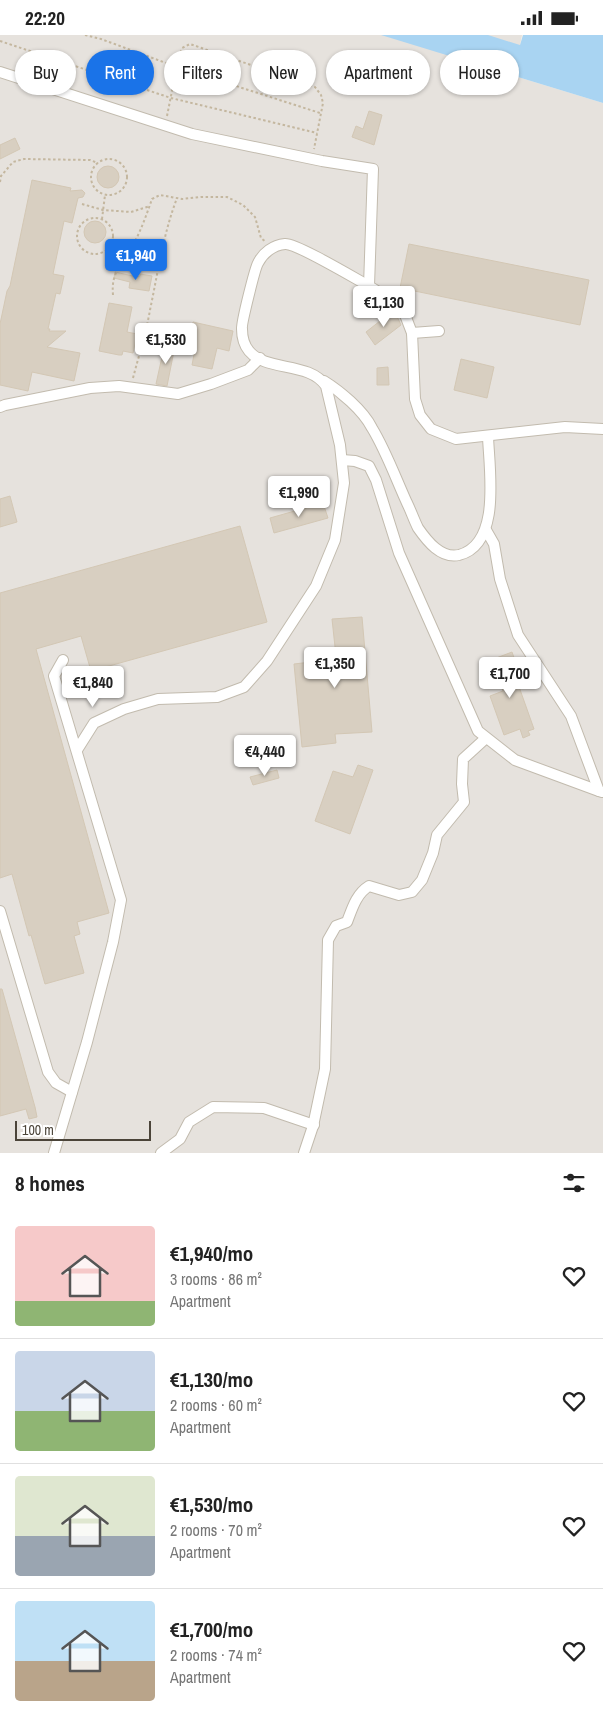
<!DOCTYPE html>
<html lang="en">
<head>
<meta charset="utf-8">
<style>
  body { margin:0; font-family:"Archivo Narrow",sans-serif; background:#f6f6f6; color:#222; height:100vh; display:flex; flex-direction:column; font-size:19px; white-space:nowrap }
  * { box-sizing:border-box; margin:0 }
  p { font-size:16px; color:#767676 }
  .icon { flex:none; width:28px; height:28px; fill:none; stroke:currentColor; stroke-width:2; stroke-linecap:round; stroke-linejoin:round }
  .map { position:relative; height:1118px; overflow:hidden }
  .panel { display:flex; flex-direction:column; background:#fff; flex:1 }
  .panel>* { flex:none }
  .guide { position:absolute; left:15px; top:15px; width:574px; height:45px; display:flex; gap:10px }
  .scale { position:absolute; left:15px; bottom:12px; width:136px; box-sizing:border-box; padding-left:5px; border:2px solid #4b4439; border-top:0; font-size:14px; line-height:18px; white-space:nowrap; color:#4b4439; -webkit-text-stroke:4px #fff; paint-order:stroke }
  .price { position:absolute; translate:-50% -42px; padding:0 11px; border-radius:5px; background:#fff; color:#222; font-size:16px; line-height:32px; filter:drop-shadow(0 1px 2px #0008) }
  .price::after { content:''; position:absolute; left:50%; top:30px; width:15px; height:11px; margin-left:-8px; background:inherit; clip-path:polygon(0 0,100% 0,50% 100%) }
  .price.on { background:#1a73e8; color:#fff }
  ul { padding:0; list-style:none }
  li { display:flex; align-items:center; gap:15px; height:125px; padding:0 15px }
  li+li { border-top:1px solid #e0e0e0 }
  li span { display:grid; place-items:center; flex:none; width:140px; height:100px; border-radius:5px; color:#555 }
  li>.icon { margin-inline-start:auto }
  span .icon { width:60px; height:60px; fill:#fffc; stroke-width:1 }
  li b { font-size:21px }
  h2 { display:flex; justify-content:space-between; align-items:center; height:60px; padding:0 15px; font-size:21px }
  .tag { padding:0 18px; border-radius:22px; background:#fff; box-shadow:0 1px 4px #0004; font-size:18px; line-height:45px }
  .tag.on { background:#1a73e8; color:#fff }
  .status { display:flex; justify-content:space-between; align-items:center; height:35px; padding:0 25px; background:#fff; direction:ltr }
  .status svg { height:14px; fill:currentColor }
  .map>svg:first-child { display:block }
  .industrial { fill:#e6e2dd }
  .water { fill:#a9d4f2 }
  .building { fill:#d8cfc1; stroke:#d3c7b4 }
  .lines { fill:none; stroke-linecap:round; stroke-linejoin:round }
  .minor-casing { stroke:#c2bbae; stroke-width:12 }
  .path { stroke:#c4b79f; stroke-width:2; stroke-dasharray:2.5 2.5; stroke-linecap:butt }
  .minor { stroke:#fff; stroke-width:10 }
</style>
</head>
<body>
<div class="status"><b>22:20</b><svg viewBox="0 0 49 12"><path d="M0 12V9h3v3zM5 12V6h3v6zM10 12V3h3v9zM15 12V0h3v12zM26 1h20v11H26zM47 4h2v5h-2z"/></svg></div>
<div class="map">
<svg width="603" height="1118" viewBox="0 0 603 1118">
  <rect width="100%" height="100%" fill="#f6f3ec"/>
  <path class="industrial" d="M0,0H522L520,10L508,39L603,68V1118H0Z"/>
  <path class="water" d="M381,0H488L520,10L523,0H603V68Z"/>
  <g class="building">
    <path d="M369,76L382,80L374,110L352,102L356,91L363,94Z"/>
    <path d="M15,103L20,114L0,124V110Z"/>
    <circle cx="108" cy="142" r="11"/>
    <path d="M32,145L71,153L70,156L82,155L85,158L83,162L78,163L72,188L64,186L53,239L64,241L60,259L56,258L48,294H50L49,296H66L47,312L80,318L74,346L32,337L28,356L0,350V289L7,256L10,251Z"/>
    <circle cx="95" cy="197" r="11"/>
    <path d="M409,209L589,245L580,290L400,253Z"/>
    <path d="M115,237L137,242L140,241V239L152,241L149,256L129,253L130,247L114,243Z"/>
    <path d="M109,268L132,272L127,297L137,299L133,318L123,316L122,320H119L99,316Z"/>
    <path d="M394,275L401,290L375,310L366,297Z"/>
    <path d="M193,287L233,296L229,316L217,313L212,334L192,330L196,309L180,307L179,296L183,293L192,295Z"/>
    <path d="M165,308L175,311L167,351L156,349Z"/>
    <path d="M461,324L494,332L487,363L454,355Z"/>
    <path d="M388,332L389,350H377V333Z"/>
    <path d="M10,461L17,487L0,492V464Z"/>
    <path d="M323,468L328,483L274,498L270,483Z"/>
    <path d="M240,491L267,587L91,636L81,601L36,614L109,878L77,887L80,899L74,901L84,938L45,949L31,900L29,901L12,839L0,843V558Z"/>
    <path d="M362,582L372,697L335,699L336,708L302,712L294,629L328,625L336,621L332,584Z"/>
    <path d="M512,617L517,631L512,632L534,694L528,696L530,700L523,703L520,694L504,700L490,661L503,656L491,625Z"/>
    <path d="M358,730L373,735L350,799L315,786L333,736L353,742Z"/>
    <path d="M277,735L279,743L253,750L250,742Z"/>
    <path d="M0,954H2L35,1072L37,1082L29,1084L26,1074L0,1081Z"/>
  </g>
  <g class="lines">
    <g class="minor-casing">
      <g id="minor">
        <path d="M0,37L192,99L322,126L373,134L369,251L402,272L412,298L415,364L420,380L431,394L456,404L565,392L603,394"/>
        <path d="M412,298L439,296"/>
        <path d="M324,346C340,356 363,375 372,393C386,416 396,444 407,468C411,476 414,485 418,493C427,506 441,524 459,520C502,509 489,434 488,401"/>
        <path d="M0,372L5,370L90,353L119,351L178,359L211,349L248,335L260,323"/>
        <path d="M342,425L355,426L369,431L376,445L399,518L478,696L515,725L599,756"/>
        <path d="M486,495L494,509L500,544L518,600L571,681L599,756L602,757"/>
        <path d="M77,715L94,688L124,674L158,664L217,662L244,652L267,626L316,551L335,505L344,448L340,410L326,351C309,326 266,337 249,316C244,310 242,302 242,294C241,289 255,233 258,228C263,218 273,210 285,209C296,208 356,244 369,251"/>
        <path d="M0,876L48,1037L56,1048L72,1057"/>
        <path d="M54,1118L87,1007L113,907L121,865L54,641L63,625"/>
        <path d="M161,1118L180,1104L189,1087L213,1072L264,1073L314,1090"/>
        <path d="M304,1118L313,1091L325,1034L328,905L336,891L347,887C352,874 356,859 369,851L399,860L412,857L422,845L433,818L437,800L464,767L462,749L463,724L486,703"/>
      </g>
    </g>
    <g class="path">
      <path d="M85,0L101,4L177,32L320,78"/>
      <path d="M0,6L171,63L317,98"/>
      <path d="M167,81L178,26L182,13L190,9L315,52L321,60L323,68L314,114"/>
      <circle cx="109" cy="142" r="18"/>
      <path d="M0,147L1,141L13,127L24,124L90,125L98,128"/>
      <path d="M82,169L103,175L131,177L150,171"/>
      <circle cx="95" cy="201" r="18"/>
      <path d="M102,184L105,160"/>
      <path d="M129,217L158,232"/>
      <path d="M113,260C111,238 120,233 130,215C140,199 146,181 152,164L160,160L182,164L201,162H227L243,170L255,182L261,203L266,207"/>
      <path d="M133,343C139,320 146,298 150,275C158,237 163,200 177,163"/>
    </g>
    <use href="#minor" class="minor"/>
  </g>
</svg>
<div class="scale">100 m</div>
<b class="price on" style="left:136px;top:246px">€1,940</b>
<b class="price" style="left:384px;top:293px">€1,130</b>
<b class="price" style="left:166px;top:330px">€1,530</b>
<b class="price" style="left:299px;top:483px">€1,990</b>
<b class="price" style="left:335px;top:654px">€1,350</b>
<b class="price" style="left:510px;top:664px">€1,700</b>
<b class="price" style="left:93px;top:673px">€1,840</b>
<b class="price" style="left:265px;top:742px">€4,440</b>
<div class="guide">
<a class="tag">Buy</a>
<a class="tag on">Rent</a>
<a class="tag">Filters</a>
<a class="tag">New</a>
<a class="tag">Apartment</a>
<a class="tag">House</a>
</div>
</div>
<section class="panel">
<h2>8 homes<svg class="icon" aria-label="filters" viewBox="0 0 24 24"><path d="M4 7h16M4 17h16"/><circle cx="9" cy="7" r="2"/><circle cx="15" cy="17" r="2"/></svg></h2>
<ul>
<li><span style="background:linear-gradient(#f6c9c9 75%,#8fb573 0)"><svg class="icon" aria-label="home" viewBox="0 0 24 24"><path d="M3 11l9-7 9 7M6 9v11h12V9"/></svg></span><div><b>€1,940/mo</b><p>3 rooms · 86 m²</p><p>Apartment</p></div><svg class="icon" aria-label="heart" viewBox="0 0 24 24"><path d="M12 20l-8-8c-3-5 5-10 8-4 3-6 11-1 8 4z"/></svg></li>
<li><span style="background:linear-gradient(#c9d6e8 60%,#8fb573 0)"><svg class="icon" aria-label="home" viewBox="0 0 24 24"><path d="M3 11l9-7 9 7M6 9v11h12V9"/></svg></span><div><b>€1,130/mo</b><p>2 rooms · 60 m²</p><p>Apartment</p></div><svg class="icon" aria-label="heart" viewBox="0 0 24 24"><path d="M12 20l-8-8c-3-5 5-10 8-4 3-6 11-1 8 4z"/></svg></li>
<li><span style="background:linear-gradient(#dfe7d0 60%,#9aa5b1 0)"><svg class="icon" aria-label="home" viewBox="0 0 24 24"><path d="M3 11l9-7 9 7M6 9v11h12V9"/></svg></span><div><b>€1,530/mo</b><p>2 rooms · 70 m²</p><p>Apartment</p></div><svg class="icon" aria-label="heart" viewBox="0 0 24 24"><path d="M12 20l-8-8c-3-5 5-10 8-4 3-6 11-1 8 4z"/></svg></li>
<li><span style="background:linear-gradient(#bfe0f5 60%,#b9a48a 0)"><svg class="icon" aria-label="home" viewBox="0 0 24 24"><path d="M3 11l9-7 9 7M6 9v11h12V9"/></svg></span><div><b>€1,700/mo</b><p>2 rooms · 74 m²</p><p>Apartment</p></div><svg class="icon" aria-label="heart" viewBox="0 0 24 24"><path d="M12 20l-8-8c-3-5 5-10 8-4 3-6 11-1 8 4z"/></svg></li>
</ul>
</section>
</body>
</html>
